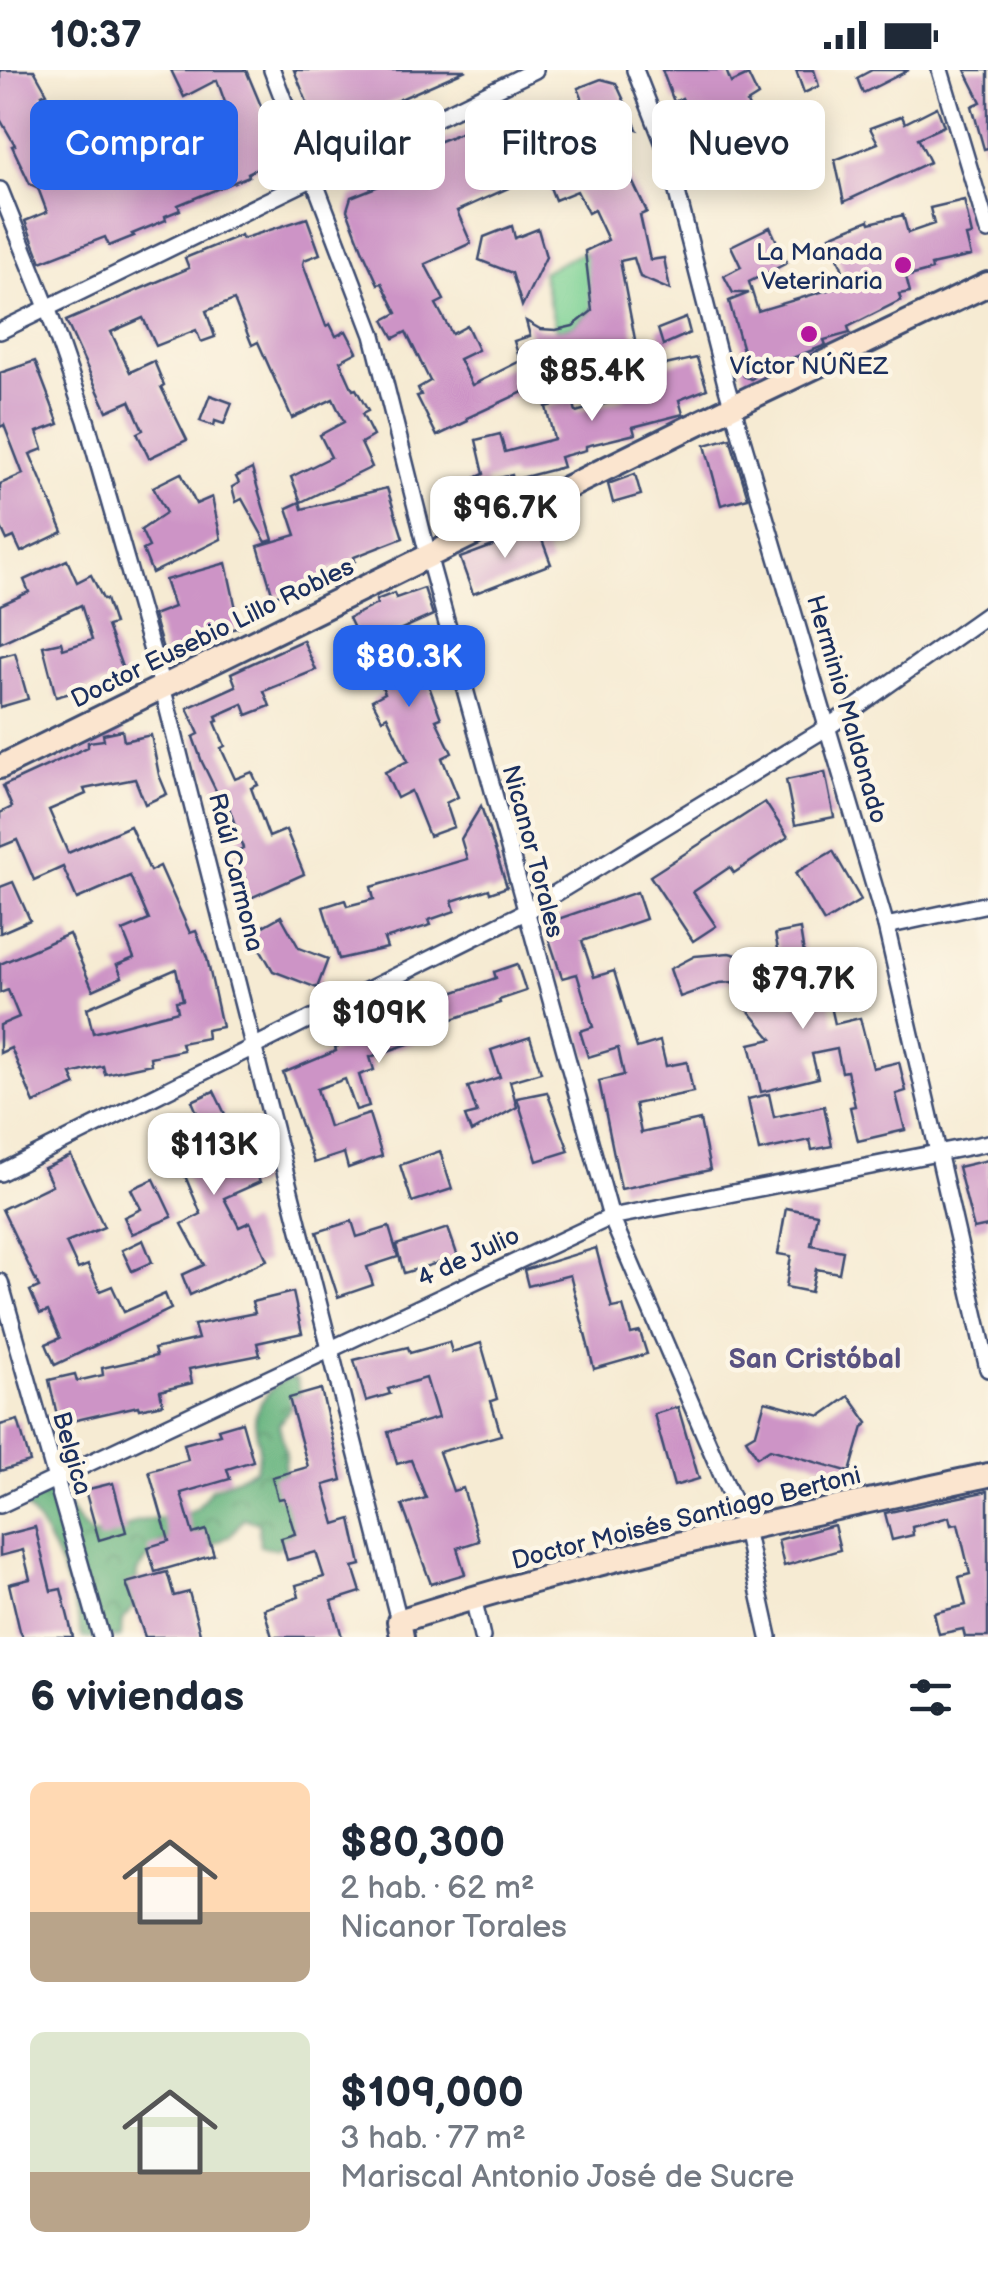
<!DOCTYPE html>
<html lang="es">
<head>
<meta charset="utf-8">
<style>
  body { margin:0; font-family:"Balsamiq Sans",sans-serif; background:#f6f6f7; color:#1f2937; height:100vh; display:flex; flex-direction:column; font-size:38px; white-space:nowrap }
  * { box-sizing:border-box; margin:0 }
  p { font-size:32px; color:#747a83 }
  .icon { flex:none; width:55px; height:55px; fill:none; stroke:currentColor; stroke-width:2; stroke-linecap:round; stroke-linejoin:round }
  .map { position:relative; height:1567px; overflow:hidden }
  .side { display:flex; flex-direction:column; background:#fff; flex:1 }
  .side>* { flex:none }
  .top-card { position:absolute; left:30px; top:30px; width:930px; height:90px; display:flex; gap:20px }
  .price { position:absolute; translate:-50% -85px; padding:0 22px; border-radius:20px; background:#fff; color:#222; font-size:32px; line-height:65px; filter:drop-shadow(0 2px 5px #0008) }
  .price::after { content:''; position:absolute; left:50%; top:60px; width:30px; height:22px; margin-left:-15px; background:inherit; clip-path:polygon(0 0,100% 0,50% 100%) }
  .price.active { background:#2563eb; color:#fff }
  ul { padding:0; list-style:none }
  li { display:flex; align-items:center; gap:30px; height:250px; padding:0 30px }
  li span { display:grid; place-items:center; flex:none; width:280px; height:200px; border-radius:15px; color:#555 }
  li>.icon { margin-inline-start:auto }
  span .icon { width:120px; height:120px; fill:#fffc; stroke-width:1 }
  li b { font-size:42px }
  h2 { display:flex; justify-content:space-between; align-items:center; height:120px; padding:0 30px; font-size:42px }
  .chip { padding:0 35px; border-radius:15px; background:#fff; box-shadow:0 5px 25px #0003; font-size:35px; line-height:90px }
  .chip.active { background:#2563eb; color:#fff }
  .status { display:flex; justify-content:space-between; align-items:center; height:70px; padding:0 50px; background:#fff; direction:ltr }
  .status svg { height:28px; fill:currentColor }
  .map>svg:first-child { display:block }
  .green { fill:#7cd194; stroke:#4c8079; stroke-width:2.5 }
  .forest { fill:url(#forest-crowns); stroke:#40716e; stroke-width:2.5 }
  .building { fill:#cd94c6; fill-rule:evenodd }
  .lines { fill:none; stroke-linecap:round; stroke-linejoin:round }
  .street-casing { stroke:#3c4b70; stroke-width:20 }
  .secondary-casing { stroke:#3c4b70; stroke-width:28 }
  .street { stroke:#fff; stroke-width:15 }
  .secondary { stroke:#fbe5cf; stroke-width:22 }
  .poi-dot { fill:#b5179e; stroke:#fcf5e5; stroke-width:4 }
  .labels { text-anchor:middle; stroke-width:9; stroke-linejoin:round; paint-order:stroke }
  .poi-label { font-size:25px; fill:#1b2f5e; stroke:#fcf5e5; text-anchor:end }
  .street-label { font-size:25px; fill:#1b2f5e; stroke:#fcf5e5 }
  .neighbourhood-label { font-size:28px; font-weight:bold; fill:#595282; stroke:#fcf5e5 }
</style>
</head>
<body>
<div class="status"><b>10:37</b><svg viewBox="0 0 49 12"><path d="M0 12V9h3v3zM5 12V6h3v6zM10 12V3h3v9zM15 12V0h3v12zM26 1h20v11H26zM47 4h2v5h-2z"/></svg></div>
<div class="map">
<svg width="988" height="1567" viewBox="0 0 988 1567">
  <defs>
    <pattern id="forest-crowns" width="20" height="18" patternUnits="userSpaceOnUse" patternTransform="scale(2.5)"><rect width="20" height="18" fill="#65b37e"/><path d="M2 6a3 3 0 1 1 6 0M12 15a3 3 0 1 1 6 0" fill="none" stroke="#52926a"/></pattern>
  </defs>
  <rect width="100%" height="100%" fill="#fcf5e5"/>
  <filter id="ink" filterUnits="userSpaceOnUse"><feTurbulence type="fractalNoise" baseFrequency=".01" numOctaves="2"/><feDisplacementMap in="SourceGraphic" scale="20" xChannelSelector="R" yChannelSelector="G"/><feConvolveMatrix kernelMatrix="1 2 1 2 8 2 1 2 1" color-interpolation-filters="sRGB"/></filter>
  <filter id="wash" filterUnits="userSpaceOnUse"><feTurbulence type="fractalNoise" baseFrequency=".0048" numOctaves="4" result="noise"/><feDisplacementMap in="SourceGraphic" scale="40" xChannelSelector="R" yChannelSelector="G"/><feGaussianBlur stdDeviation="2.25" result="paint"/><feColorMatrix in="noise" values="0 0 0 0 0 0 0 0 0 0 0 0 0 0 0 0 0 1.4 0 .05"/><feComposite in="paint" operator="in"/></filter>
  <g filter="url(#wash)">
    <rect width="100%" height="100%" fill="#f6ebd3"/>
    <path class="green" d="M583,182L595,196L593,238L573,256L556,260L542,202Z"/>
    <path class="forest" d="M289,1308L296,1309L300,1323L279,1354L286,1385L284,1407L294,1427L293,1459L288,1473L275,1479L260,1476L258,1453L244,1448L231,1465L213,1475L191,1469L161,1472L137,1502L136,1534L122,1551L121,1567H82C75,1528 51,1464 25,1436L27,1429L46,1418L53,1419L86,1460L92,1465L109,1467L137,1451L185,1445L198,1437L211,1419L255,1400C263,1383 256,1369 255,1351C255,1335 274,1312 289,1308Z"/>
    <g id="blocks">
      <g class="building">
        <path d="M0,0H34L47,23L42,25L56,55L76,45L90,73L68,84L73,112L127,92L120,76L125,74L120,59L159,41L172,73L231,49L217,10L184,27L171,0H246L282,86L248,103L249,106L178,135L180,140L165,146L166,150L132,164L134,166L109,176L105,167L41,192L25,151L47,142L38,118L30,114L12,76L15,75L0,49Z"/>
        <path d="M294,0H466L355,49L356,53L321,67Z"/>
        <path d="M662,0H726L731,13L748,5L758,26L747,33L753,47L738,54L752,85L726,94L724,88L715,93L700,56L696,58L682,28L674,32Z"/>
        <path d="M796,0H814L819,16L804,23Z"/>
        <path d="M872,0H909L863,23L857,8Z"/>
        <path d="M965,0H988V78L984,79L972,36L981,32Z"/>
        <path d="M601,9L616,13L637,59L586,38L578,18Z"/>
        <path d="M937,37L944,56L918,68L930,92L844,132L835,90L878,73L870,58L902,46L905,53Z"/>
        <path d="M542,44L565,95L603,79L613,106L627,100L647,142L640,145L650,190L664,188L670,220L640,207L634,188L620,191L638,285L617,295L613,280L467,348L468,351L437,366L417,326L421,325L418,318L430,311L406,262L394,268L384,250L397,243L382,213L378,214L362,179L347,140L351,127L409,104L402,88L440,71L491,51L494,61L512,53L514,57ZM544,102L555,130L577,121L588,143L594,140L608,170L585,181L592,241L573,256L556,260L540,259L526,251L530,266L514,271L520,291L472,315L459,289L478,280L467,256L452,264L436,234L444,230L425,194L471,173L457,141Z"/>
        <path d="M964,130L972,165L966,166L971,186L931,195L932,200L906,207L910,222L899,224L901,230L848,257L850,263L824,270L826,275L777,294L751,309L744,306L739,286L744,284L729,231L749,223H733L724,206L741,197L731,176L770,157L787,193L749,212L758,241L848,214L830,166L869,150L870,153L903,145L908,163L934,154L930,138Z"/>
        <path d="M307,148L320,184L304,190L303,194L326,256L330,254L336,266L346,261L357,282L340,291L353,320L356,319L368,341L362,344L373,366L361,373L372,397L301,432L291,407L331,387L320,365L344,352L333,329L292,348L258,272L252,275L234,230L206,241L215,267L201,272L196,260L156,276L143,248L111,262L130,302L154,291L164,315L161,317L187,370L149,388L137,363L143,360L130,331L107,341L66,251L189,198L185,188L241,165L242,169Z"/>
        <path d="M512,156L515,168L538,159L546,187L522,236L512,203L479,190L484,167Z"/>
        <path d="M686,248L690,263L663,275L658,259Z"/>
        <path d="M697,288L707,319L679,330L683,344L633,357L635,364L586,376V380L560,387L563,397L513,410L512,405L486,411L490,430L478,435L468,411L484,404L476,370L500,364L505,382L554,369L546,337L573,330L576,342L626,328L620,305Z"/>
        <path d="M35,291L59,354L37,362L43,379L30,384L63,462L21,482L14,467L7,470L0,455V414L23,404L4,355L0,357V303Z"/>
        <path d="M210,325L232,333L224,354L215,351L214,356L200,351Z"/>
        <path d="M730,368L748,428L721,435L705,375Z"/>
        <path d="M252,399L273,470L266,472L242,429L236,432L232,417L239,413L236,407Z"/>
        <path d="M181,403L196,434L212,427L221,469L152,503L143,480L149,477L141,460L166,443L153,417Z"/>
        <path d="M635,404L641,425L613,433L608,414Z"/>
        <path d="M387,418L403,468L354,487L355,491L325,501L329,514L312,523L310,516L273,526L258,476L296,465L287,438L300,432L302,439Z"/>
        <path d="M538,459L551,494L473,524L460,488Z"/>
        <path d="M67,490L77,512L91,505L103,529H106L114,554L107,556L126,608L56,627L43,576L61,572L63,579L92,570L81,535L0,573V535L29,522L24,510Z"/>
        <path d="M226,493L240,557L196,569L198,576L173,589L165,586L153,545L174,537L165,510Z"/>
        <path d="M424,518L433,545L386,566L405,612L424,603L441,648L436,650L452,683L442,688L458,727L446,733L454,757L429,766L411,721L397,728L385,702L408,691L387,646L382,649L372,630L385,623L349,548L377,534L376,530L394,523L396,528Z"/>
        <path d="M303,570L316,600L264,621L270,636L247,645L243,634L216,646L218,651L215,652L225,676L221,678L235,709L252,702L258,715L251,718L269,767L286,760L304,804L237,834L229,815L245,808L234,783L243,778L226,729L221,731L202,692L193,667L199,664L187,638L236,616L231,603Z"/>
        <path d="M15,583L28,629L0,637V587Z"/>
        <path d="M122,660L124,671L151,665L159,705L167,724L145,734L135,709L84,719L86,724L49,740L68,783L130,756L150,801L160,796L190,863L196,861L207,888L222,957L206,960L207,968L181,973L183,980L150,987L151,994L105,1004L103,996L71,1004L76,1015L34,1033L11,978L0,983V955L19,947L8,920L0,923V894L69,864L93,920L122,907L117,895L134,888L123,861L149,850L130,806L77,829L63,797L34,810L17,770L0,777V743L12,737L3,716L88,677V672L104,670L103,664ZM176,899L183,930L176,931L178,941L93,963L87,938Z"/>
        <path d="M825,702L834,747L795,755L786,710Z"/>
        <path d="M765,732L788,767L734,803L730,797L693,822L716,856L693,871L650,806Z"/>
        <path d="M481,736L507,817L490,823L489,819L452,831L455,841L429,850L431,855L384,869L387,878L339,889L323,837L345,830L347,836L374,829L371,817L467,789L461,769Z"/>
        <path d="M833,781L861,830L824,852L795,803Z"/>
        <path d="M13,812L30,850L0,863V817Z"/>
        <path d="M637,822L646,849L582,871L594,907L614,901L637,978L660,971L666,996L687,992L693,1022L635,1034L641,1063L700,1050L710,1100L621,1119L599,1011L624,1005L618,978L588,987L580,961L593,957L577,904L562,908L547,863L555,850Z"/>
        <path d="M281,846L299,878L328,889L317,918L273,901L251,863Z"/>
        <path d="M800,859L807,903L823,901L835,954L860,948L873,998L899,992L906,1021L896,1024L905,1060L858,1071L850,1037L855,1036L847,1001L842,1002L837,979L812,984L818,1008L761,1022L750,974L772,969L739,929L754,911L719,913L680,927L670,899L695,886L729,883L741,886L761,899L790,938L775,864Z"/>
        <path d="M517,894L526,921L499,930L500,933L441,953L443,956L415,966L417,971L370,987L374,1000L359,1005L369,1036L356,1040L345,1009L317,1019L329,1057L369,1044L382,1086L348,1098L344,1083L314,1093L283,1003L336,981L335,977L371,965L366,952L496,908L494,902Z"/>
        <path d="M530,967L541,1002L510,1011L517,1037L471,1062L465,1046L477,1043L468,1017L500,1007L491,980Z"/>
        <path d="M214,1021L225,1044L217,1047L239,1095L250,1090L260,1112L224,1128L239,1157L250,1152L267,1190L190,1225L182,1205L204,1195L182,1154L201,1144L178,1089L172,1092L156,1063L173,1056L179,1070L204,1059L192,1031Z"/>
        <path d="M547,1022L569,1081L537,1091L517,1028Z"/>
        <path d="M769,1024L774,1047L824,1036L832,1076L812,1080L810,1070L759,1081L748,1029Z"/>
        <path d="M440,1081L452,1119L412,1132L400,1095Z"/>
        <path d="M71,1086L104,1157L66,1173L78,1199L88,1195L100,1221L112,1216L124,1242L165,1224L171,1239L55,1295L46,1274L60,1268L48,1241L40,1244L30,1221L39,1217L2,1139L52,1115L44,1098Z"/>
        <path d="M988,1090V1156L974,1159L958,1097Z"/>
        <path d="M154,1109L172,1147L132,1164L124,1147L141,1139L131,1119Z"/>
        <path d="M786,1138L817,1144L811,1175L843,1181L839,1203L816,1199L811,1222L786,1217L791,1186L778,1184Z"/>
        <path d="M352,1151L357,1167L389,1157L398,1187L367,1197L373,1215L338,1227L317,1162Z"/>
        <path d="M448,1158L458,1187L404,1203L396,1175Z"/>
        <path d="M143,1170L152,1192L132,1201L122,1180Z"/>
        <path d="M596,1178L612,1238L623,1236L631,1264L640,1262L647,1284L594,1299L570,1205L528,1216L524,1200Z"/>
        <path d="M293,1222L302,1263L257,1273L260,1285L189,1299L192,1313L160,1321L163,1334L139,1339L138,1336L59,1354L49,1310L75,1304L77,1311L103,1305L102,1298L156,1286L154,1279L198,1269L194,1255L255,1243L252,1232Z"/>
        <path d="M449,1272L452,1282L481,1273L497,1329L491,1331L501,1365L439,1382L453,1421L463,1418L479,1471L457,1478L465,1504L431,1514L402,1435L426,1428L411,1390L397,1394L388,1362L438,1348L426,1308L388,1319L390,1324L366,1331L354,1290L408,1277L410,1283Z"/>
        <path d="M321,1319L342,1410L324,1415L335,1454L351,1449L361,1495L353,1497L361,1522L332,1531L342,1567H272L264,1539L299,1527L296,1515L324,1507L316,1482L287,1490L281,1468L295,1464L284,1428L278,1429L272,1407L308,1397L289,1328Z"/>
        <path d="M849,1326L868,1353L863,1357L850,1402L770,1379L757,1387L746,1369L756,1363L765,1331L821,1346Z"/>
        <path d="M678,1337L699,1409L674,1416L654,1344Z"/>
        <path d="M18,1350L30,1392L0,1401V1355Z"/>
        <path d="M242,1352L253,1391L227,1399L230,1409L181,1423L193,1464L206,1460L214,1485L155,1502L148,1477L169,1471L149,1401L188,1390L184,1374L220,1364L218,1359Z"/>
        <path d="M113,1413L126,1462L99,1470L85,1420Z"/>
        <path d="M988,1421V1567H965L963,1559L939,1564L934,1543L966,1535L959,1507L970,1504L958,1454L951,1455L949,1447L912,1457L913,1465L892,1470L885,1443Z"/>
        <path d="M834,1455L840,1480L784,1496L778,1470Z"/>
        <path d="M35,1457L51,1521L61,1519L73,1567H23L20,1561L9,1514L30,1509L23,1480L0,1486V1466Z"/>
        <path d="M167,1502L174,1526L189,1522L201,1567H145L126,1513Z"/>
      </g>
    </g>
  </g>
  <g filter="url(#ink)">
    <use href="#blocks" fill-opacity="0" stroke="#3c4b70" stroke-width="2.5"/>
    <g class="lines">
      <g class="street-casing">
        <g id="street">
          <path d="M272,0L373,265L429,489L611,1147L745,1459L769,1567"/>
          <path d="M635,0L666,79L727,318L886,856L988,1299"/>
          <path d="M940,0L988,161"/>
          <path d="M0,120L47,237L86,350L162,616L399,1551"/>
          <path d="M0,261L535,0"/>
          <path d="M886,856L988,834"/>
          <path d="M0,1103L525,842L828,657L988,544"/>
          <path d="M0,1212L101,1567"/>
          <path d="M0,1435L611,1147L988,1073"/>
          <path d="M473,1527L482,1567"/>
        </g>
      </g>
      <g class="secondary-casing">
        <g id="secondary">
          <path d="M0,697L733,336L988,214"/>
          <path d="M402,1567L399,1551C591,1489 791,1448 988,1405"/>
        </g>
      </g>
      <use href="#street" class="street"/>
      <use href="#secondary" class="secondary"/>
    </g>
  </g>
  <g class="poi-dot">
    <circle cx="903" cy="195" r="10"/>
    <circle cx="809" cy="264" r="10"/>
  </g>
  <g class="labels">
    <g class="poi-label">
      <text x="883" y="190">La Manada<tspan x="883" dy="29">Veterinaria</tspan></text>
      <text x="809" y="304" text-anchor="middle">Víctor NÚÑEZ</text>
    </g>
    <g class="street-label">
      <text transform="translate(212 562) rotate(-26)" y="9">Doctor Eusebio Lillo Robles</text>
      <text transform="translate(848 639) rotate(74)" y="9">Herminio Maldonado</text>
      <text transform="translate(534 781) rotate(75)" y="9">Nicanor Torales</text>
      <text transform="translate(237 802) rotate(76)" y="9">Raúl Carmona</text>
      <text transform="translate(468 1186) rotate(-25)" y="9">4 de Julio</text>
      <text transform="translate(73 1383) rotate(74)" y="9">Belgica</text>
      <text transform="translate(686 1447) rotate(-14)" y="9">Doctor Moisés Santiago Bertoni</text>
    </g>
    <g class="neighbourhood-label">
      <text x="815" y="1298">San Cristóbal</text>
    </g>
  </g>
</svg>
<b class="price" style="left:592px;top:354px">$85.4K</b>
<b class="price" style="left:505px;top:491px">$96.7K</b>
<b class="price active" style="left:409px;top:640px">$80.3K</b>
<b class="price" style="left:803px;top:962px">$79.7K</b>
<b class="price" style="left:379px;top:996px">$109K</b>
<b class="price" style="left:214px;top:1128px">$113K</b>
<div class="top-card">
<a class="chip active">Comprar</a>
<a class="chip">Alquilar</a>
<a class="chip">Filtros</a>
<a class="chip">Nuevo</a>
</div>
</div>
<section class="side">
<h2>6 viviendas<svg class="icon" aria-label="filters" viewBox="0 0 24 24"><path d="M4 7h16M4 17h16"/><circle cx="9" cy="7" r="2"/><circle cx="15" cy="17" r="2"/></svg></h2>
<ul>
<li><span style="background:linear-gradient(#ffd9b3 65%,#b9a48a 0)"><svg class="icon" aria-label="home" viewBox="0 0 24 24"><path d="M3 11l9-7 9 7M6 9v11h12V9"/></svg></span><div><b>$80,300</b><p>2 hab. · 62 m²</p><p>Nicanor Torales</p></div></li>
<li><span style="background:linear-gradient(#dfe7d0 70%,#b9a48a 0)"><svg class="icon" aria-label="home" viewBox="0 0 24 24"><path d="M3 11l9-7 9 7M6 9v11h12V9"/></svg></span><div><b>$109,000</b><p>3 hab. · 77 m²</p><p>Mariscal Antonio José de Sucre</p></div></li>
</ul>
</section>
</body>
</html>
